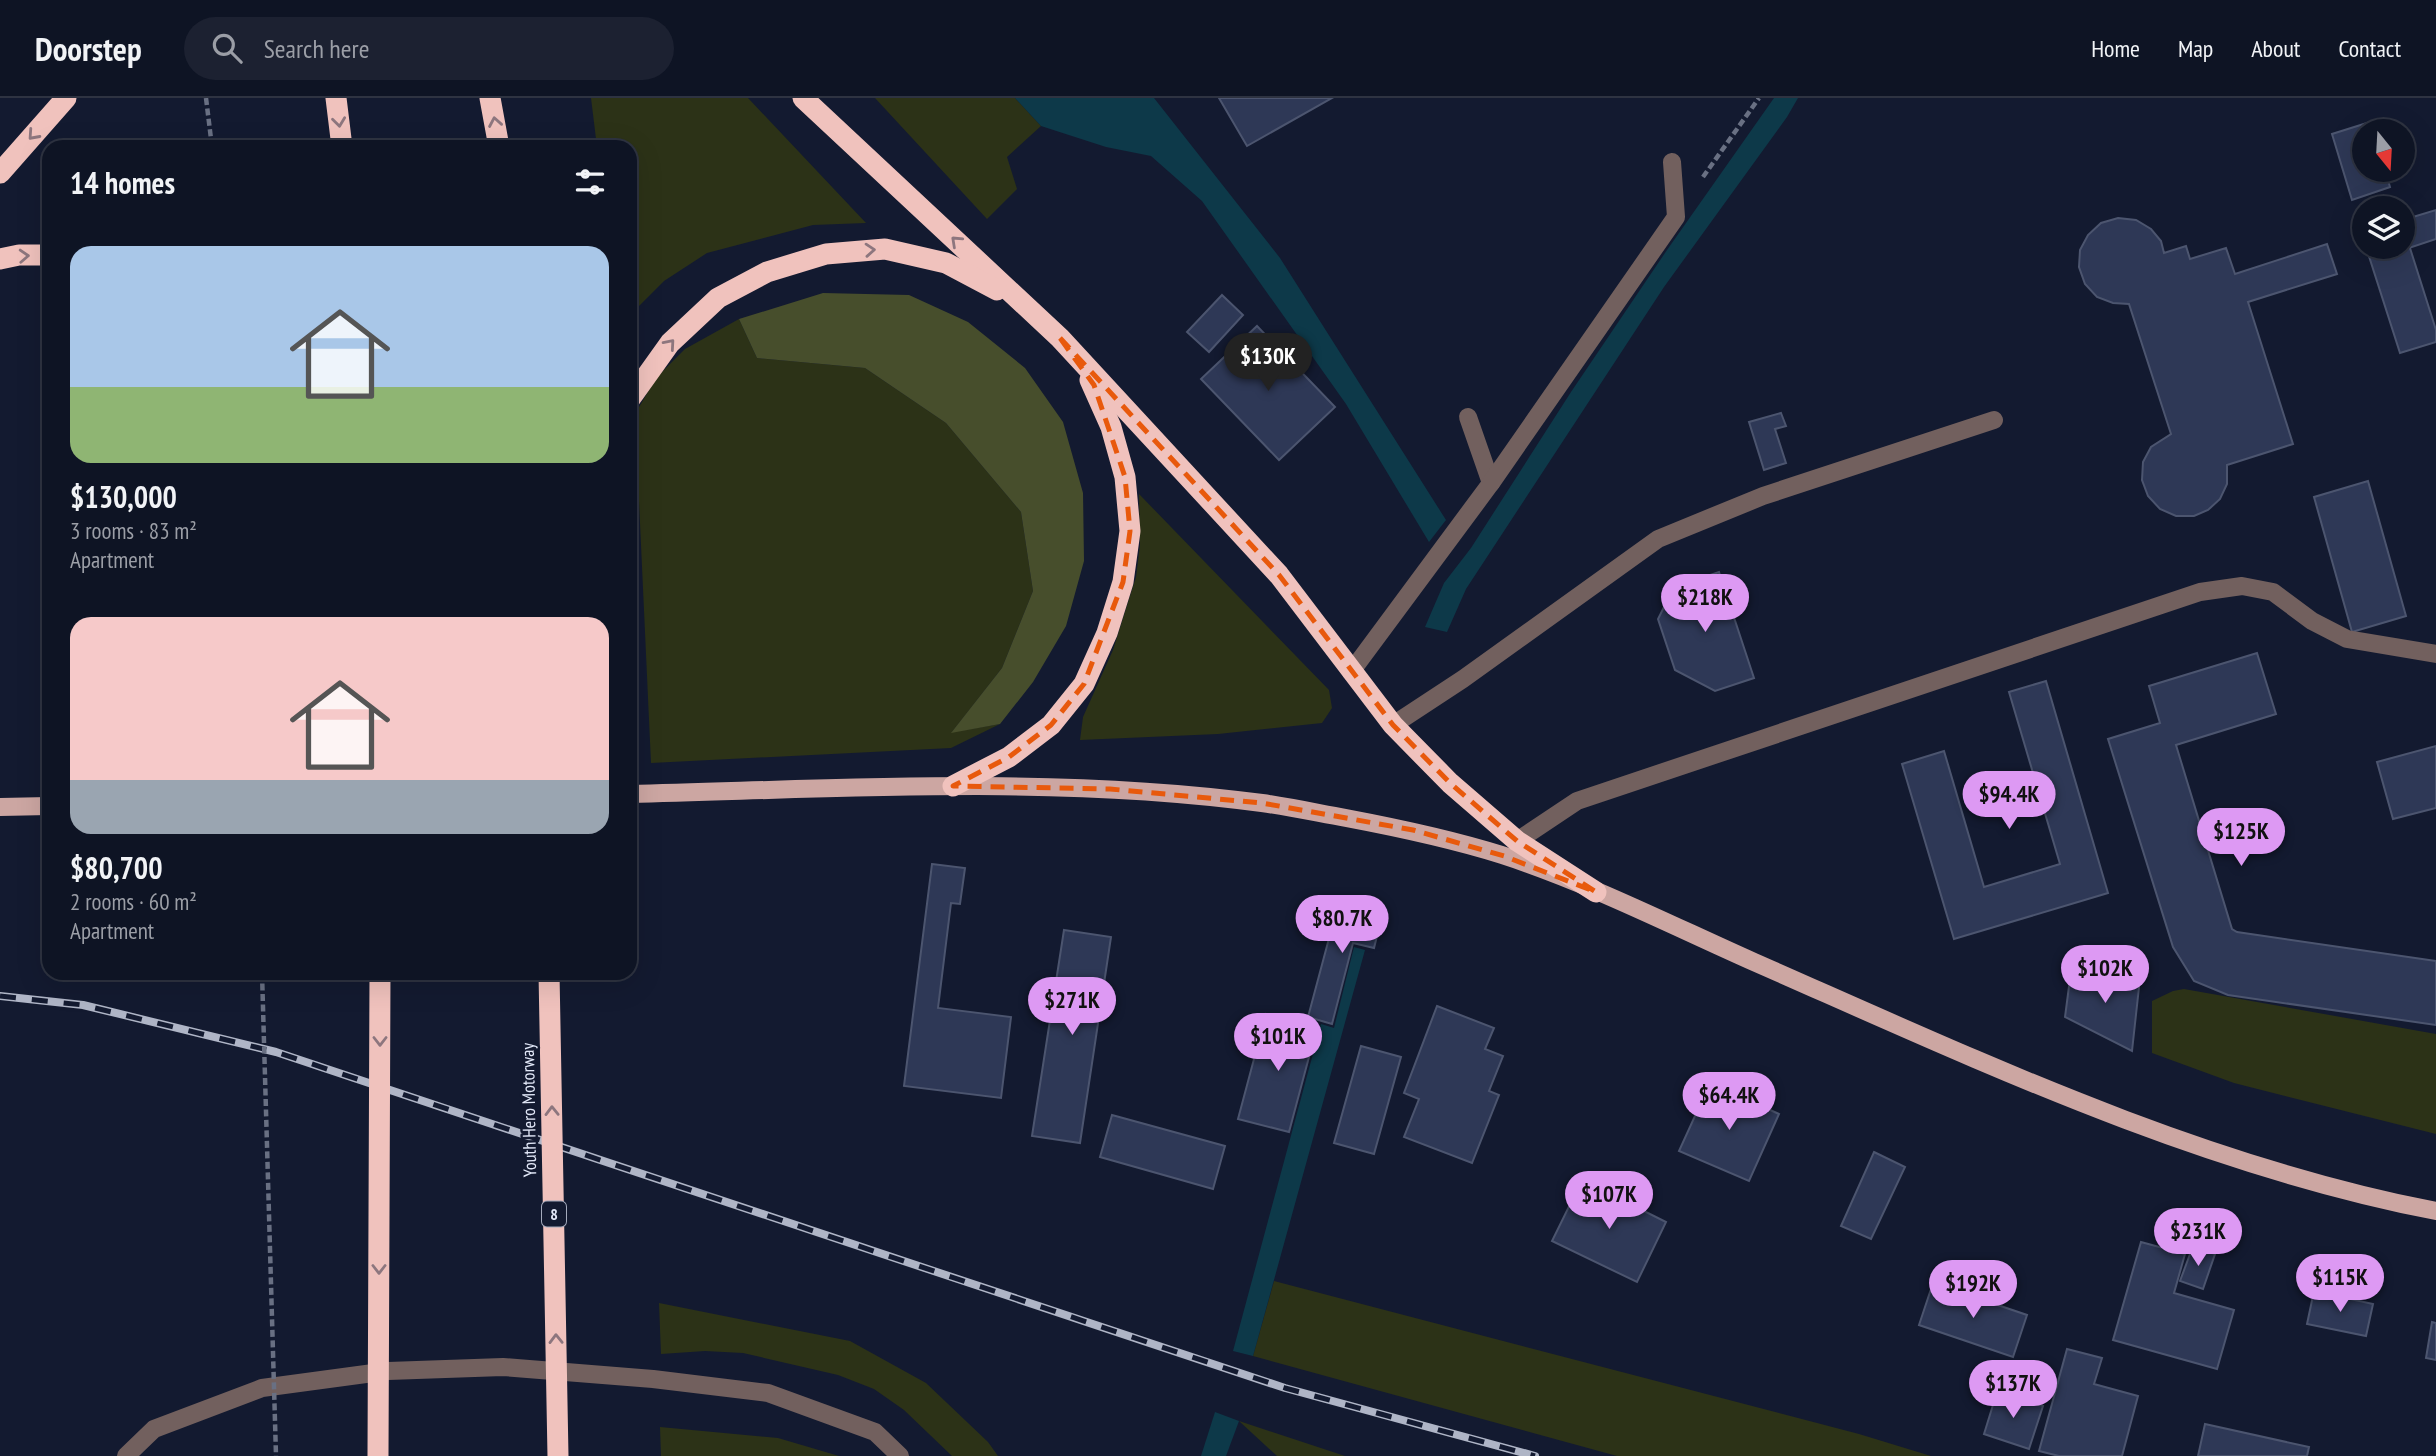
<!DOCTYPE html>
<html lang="en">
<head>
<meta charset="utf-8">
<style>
  body { margin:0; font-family:"PT Sans Narrow",sans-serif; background:#1c2131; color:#f1f3f6; height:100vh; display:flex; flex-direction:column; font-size:26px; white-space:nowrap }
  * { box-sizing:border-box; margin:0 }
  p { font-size:23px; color:#9b9ea6 }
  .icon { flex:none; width:38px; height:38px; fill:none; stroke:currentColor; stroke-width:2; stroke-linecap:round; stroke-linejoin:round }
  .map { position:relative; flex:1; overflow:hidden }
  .panel { position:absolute; left:42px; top:42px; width:595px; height:840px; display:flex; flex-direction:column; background:#0e1424; border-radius:21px; box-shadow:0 7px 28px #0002,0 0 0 2px #2e3341 }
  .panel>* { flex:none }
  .needle { width:46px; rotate:162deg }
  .buttons { position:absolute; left:2352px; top:21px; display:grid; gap:14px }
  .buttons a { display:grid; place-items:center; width:63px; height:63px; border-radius:50%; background:#0e1424; box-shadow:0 7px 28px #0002,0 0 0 2px #2e3341; font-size:35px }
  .price { position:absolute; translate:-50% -60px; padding:0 16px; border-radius:24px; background:#dd99f3; color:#111; font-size:23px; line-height:46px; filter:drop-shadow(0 2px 4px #0008) }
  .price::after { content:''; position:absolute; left:50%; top:42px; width:21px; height:16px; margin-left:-10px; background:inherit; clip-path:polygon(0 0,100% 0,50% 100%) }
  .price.current { background:#222; color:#fff }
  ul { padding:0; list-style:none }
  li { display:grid; align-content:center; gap:14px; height:371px; padding:0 28px }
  li span { display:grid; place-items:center; height:217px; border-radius:21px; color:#555 }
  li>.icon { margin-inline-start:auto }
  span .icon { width:126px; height:126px; fill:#fffc; stroke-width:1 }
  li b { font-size:30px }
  h2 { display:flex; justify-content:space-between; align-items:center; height:84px; padding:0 28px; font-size:30px }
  header { display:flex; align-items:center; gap:42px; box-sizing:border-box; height:98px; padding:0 35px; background:#0e1424; border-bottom:2px solid #2e3341 }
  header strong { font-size:33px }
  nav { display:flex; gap:38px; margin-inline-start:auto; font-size:24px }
  .search { width:490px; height:63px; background:#1c2131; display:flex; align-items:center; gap:18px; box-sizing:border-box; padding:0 24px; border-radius:38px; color:#9b9ea6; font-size:26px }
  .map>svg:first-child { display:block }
  .green { fill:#2c3217 }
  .forest { fill:#474e2c }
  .water { fill:#0d3949 }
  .building { fill:#2e3856; stroke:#4c556f; stroke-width:2 }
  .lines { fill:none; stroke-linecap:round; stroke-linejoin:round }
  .path { stroke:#697083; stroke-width:4.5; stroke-dasharray:7 3.5; stroke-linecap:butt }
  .minor { stroke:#72605e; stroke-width:18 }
  .major { stroke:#cca6a2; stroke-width:18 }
  .highway { stroke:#f0c2bd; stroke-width:21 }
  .rail-casing { stroke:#afb5c6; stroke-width:8 }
  .rail { stroke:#131a30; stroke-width:5; stroke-dasharray:16; stroke-linecap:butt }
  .path-bridge { stroke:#697083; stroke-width:4.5; stroke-dasharray:7 3.5; stroke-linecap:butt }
  .highway-bridge { stroke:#f0c2bd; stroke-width:21 }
  .oneway { stroke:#8d767e }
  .marked { fill:none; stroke:#e8590c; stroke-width:5; stroke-dasharray:14 9; stroke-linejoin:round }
  .labels { text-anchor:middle; stroke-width:5; stroke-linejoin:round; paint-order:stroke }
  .shield { fill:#131a30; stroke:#a4aabc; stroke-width:2 }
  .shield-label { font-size:16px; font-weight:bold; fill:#e2e8f8 }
  .street-label { font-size:18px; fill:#e2e8f8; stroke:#131a30 }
</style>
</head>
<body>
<header>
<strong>Doorstep</strong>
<div class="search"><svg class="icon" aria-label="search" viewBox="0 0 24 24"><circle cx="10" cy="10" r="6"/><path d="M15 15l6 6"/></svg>Search here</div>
<nav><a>Home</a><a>Map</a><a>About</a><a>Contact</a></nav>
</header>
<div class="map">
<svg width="2436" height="1358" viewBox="0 0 2436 1358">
  <rect width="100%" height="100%" fill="#131a30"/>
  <g class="green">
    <path d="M591,0H748L866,125L813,127L707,155L664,183L630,217V49H597Z"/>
    <path d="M875,0H1015L1041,28L1007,59L1017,91L987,121Z"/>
    <path d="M739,221L757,260L865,270L946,325L1021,414L1033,493L1002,570L952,634L1000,626L951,650L651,665L635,316L656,280L685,251Z"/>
    <path d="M1139,396L1329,592L1332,610L1322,625L1218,636L1080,642L1083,619L1113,552L1136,479L1140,447Z"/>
    <path d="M2184,891L2436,936V1036L2234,985L2152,955V903L2173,893Z"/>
    <path d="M1274,1183L1859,1336L1931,1358H1617L1253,1258Z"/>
    <path d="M659,1205L850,1243L926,1285L988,1344L998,1358H952L904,1312L874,1291L838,1277L743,1255L705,1253L661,1256Z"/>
    <path d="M1239,1323L1345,1358H1277Z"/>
    <path d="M660,1329L778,1340L839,1358H661Z"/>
  </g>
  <path class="forest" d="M823,195L909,197L968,224L1025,270L1063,324L1083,395L1084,463L1066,528L1033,584L1000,626L951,635L1002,570L1033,493L1021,414L946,325L865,270L757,260L739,221Z"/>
  <g class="water">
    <path d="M1015,0H1154L1280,160L1446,422L1429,444L1346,306L1202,103L1151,58L1106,49L1041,28Z"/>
    <path d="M1774,0H1798L1787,19L1664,189L1466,491L1447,534L1425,529L1444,485L1471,450L1571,294L1667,152Z"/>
    <path d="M1354,849L1365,852L1253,1258L1233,1253L1321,926L1334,930Z"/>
    <path d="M1215,1314L1239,1323L1226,1358H1201Z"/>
  </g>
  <g class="building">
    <path d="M1219,0H1332L1247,48Z"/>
    <path d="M2370,24L2373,33H2364V72H2385L2390,89L2352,102L2332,36Z"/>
    <path d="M2436,112V141L2409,150L2403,122Z"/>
    <path d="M2118,120L2136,122L2151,131L2161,143L2164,155L2186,148L2190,161L2226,150L2235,176L2327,146L2337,176L2248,204L2293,346L2227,367V386L2220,401L2208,412L2194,418H2176L2160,411L2148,398L2142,382L2143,364L2151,349L2171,336L2129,206L2113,205L2097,199L2085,186L2079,169L2080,152L2088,137L2101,125Z"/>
    <path d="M2403,128L2436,232V244L2400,255L2366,149H2403Z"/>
    <path d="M1222,197L1243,217L1209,254L1187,234Z"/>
    <path d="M1257,228L1335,309L1279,362L1201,281Z"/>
    <path d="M1781,315L1786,328L1775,331L1786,365L1764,372L1749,324Z"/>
    <path d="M2368,383L2406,518L2352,534L2314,399Z"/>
    <path d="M1719,474L1754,580L1715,593L1675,572L1658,521L1674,489Z"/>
    <path d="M2257,555L2276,616L2176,647L2232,831L2237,834L2436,863V927L2228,897L2194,883L2173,849L2108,641L2160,625L2149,588Z"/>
    <path d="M2046,583L2108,795L1954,841L1902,666L1944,653L1984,789L2060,766L2009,594Z"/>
    <path d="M2436,648V710L2393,721L2377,664Z"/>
    <path d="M932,766L965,770L960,806L951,805L938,910L1011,919L1001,1000L904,988Z"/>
    <path d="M1339,803L1383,814L1374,850L1353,845L1332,926L1308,919Z"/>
    <path d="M1064,832L1111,839L1080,1045L1032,1038Z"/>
    <path d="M2071,873L2140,880L2132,953L2065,919Z"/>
    <path d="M1437,908L1494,930L1485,951L1503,958L1489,993L1499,997L1472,1065L1404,1039L1419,1001L1404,995Z"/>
    <path d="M1266,916L1317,929L1289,1034L1238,1021Z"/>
    <path d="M1361,948L1401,959L1374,1056L1334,1045Z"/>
    <path d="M1710,985L1779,1016L1749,1083L1679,1053Z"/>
    <path d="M1112,1017L1225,1048L1213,1091L1100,1059Z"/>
    <path d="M1874,1054L1905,1069L1871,1141L1841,1128Z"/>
    <path d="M1582,1082L1666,1124L1637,1184L1552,1143Z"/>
    <path d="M2141,1144L2185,1156L2174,1195L2234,1212L2217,1271L2113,1242Z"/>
    <path d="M2193,1148L2215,1156L2203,1191L2180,1183Z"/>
    <path d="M1933,1185L2027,1217L2013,1259L1919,1227Z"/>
    <path d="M2314,1193L2373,1206L2366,1238L2307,1226Z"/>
    <path d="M2432,1224L2436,1225V1262L2426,1260Z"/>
    <path d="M2067,1251L2102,1260L2094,1286L2138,1298L2122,1358H2059L2039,1353Z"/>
    <path d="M1997,1294L2043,1308L2029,1351L1984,1336Z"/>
    <path d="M2205,1326L2309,1349L2307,1358H2198Z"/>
  </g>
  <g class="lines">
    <g class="path">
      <path d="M206,0L212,49"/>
      <path d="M1703,79L1759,0"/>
    </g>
    <g class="minor">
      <path d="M1468,319L1491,385"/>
      <path d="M1351,574L1491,385L1676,119L1672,64"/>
      <path d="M1393,627L1463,581L1658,441L1763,398L1994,322"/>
      <path d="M1517,743L1577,703L2200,494L2242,488L2273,494L2312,523L2347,541L2436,556"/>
      <path d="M126,1358L154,1331L262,1290L388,1273L503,1269L653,1281L768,1295L875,1334L900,1358"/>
    </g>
    <g class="major">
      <path d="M630,696C840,691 1053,677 1262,705C1290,709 1318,715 1346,720C1399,730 1451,741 1502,757C1586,784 1673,828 1754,864C1975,961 2198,1067 2436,1113"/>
      <path d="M0,709L49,708"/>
    </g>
    <g class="highway">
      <path d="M336,0L342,49"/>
      <path d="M490,0L499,49"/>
      <path d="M803,0L1060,240L1279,477L1393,627L1450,685L1517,743L1596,794"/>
      <path d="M0,75L66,0"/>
      <path d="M0,161L19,157H49"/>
      <path d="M630,301L670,245L718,200L767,174L826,156L885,151L946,165L997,192"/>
      <path d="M953,688L1009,659L1051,627L1084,586L1107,535L1123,484L1130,433L1125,379L1111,329L1090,282"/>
    </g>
    <g class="rail-casing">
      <path id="rail" d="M0,898L83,907L276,954L1285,1290L1535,1358"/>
    </g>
    <use href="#rail" class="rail"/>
    <path class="path-bridge" d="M262,875L276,1358"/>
    <g class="highway-bridge">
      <path d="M549,875L558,1358"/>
      <path d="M378,1358L380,875"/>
    </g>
  </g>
  <defs><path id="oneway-chevron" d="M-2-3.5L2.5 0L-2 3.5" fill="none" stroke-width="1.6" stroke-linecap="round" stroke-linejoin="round" transform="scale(1.75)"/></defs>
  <g class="oneway">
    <use href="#oneway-chevron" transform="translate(339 24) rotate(83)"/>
    <use href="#oneway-chevron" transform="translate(495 24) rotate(-100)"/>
    <use href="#oneway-chevron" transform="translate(33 37) rotate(132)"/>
    <use href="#oneway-chevron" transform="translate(956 143) rotate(-137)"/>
    <use href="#oneway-chevron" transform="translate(870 152) rotate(-4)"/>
    <use href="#oneway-chevron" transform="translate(24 158) rotate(-3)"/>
    <use href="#oneway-chevron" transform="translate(670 246) rotate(-49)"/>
    <use href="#oneway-chevron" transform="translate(380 943) rotate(90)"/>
    <use href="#oneway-chevron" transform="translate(552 1013) rotate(-91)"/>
    <use href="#oneway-chevron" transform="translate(379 1171) rotate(90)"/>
    <use href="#oneway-chevron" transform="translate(556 1241) rotate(-91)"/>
  </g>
  <path class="marked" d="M1060,240L1279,477L1393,627L1450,685L1517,743L1596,794L1504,758L1413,732L1262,705L1110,691L953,688L1009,659L1051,627L1084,586L1123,484L1130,433L1125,379L1094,287Z"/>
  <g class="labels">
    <rect class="shield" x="542" y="1103.5" width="24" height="25" rx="5"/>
    <g class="shield-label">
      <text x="554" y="1122">8</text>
    </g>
    <g class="street-label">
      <text transform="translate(529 1012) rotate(-91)" y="6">Youth Hero Motorway</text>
    </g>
  </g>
</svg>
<div class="buttons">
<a><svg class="needle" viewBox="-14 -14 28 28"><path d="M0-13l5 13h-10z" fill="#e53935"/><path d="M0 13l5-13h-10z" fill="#9b9ea6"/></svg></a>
<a><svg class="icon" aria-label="layers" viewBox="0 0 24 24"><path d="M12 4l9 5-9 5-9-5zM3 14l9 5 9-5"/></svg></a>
</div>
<b class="price current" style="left:1268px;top:295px">$130K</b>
<b class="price" style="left:1705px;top:536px">$218K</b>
<b class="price" style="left:2009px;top:733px">$94.4K</b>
<b class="price" style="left:2241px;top:770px">$125K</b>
<b class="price" style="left:1342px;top:857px">$80.7K</b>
<b class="price" style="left:2105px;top:907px">$102K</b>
<b class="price" style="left:1072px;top:939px">$271K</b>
<b class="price" style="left:1278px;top:975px">$101K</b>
<b class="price" style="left:1729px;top:1034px">$64.4K</b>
<b class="price" style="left:1609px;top:1133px">$107K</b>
<b class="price" style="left:2198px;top:1170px">$231K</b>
<b class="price" style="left:2340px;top:1216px">$115K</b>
<b class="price" style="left:1973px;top:1222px">$192K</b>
<b class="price" style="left:2013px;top:1322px">$137K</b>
<section class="panel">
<h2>14 homes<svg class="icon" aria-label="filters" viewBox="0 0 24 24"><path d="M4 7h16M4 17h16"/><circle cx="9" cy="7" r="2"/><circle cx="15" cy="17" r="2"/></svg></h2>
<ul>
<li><span style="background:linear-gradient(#a9c7e8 65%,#8fb573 0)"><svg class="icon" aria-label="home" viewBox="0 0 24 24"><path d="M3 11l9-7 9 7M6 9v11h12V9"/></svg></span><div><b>$130,000</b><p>3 rooms · 83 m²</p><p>Apartment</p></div></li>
<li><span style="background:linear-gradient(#f6c9c9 75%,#9aa5b1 0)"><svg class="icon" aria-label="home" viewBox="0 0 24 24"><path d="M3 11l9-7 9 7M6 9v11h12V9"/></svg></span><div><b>$80,700</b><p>2 rooms · 60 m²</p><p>Apartment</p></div></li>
</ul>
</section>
</div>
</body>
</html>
